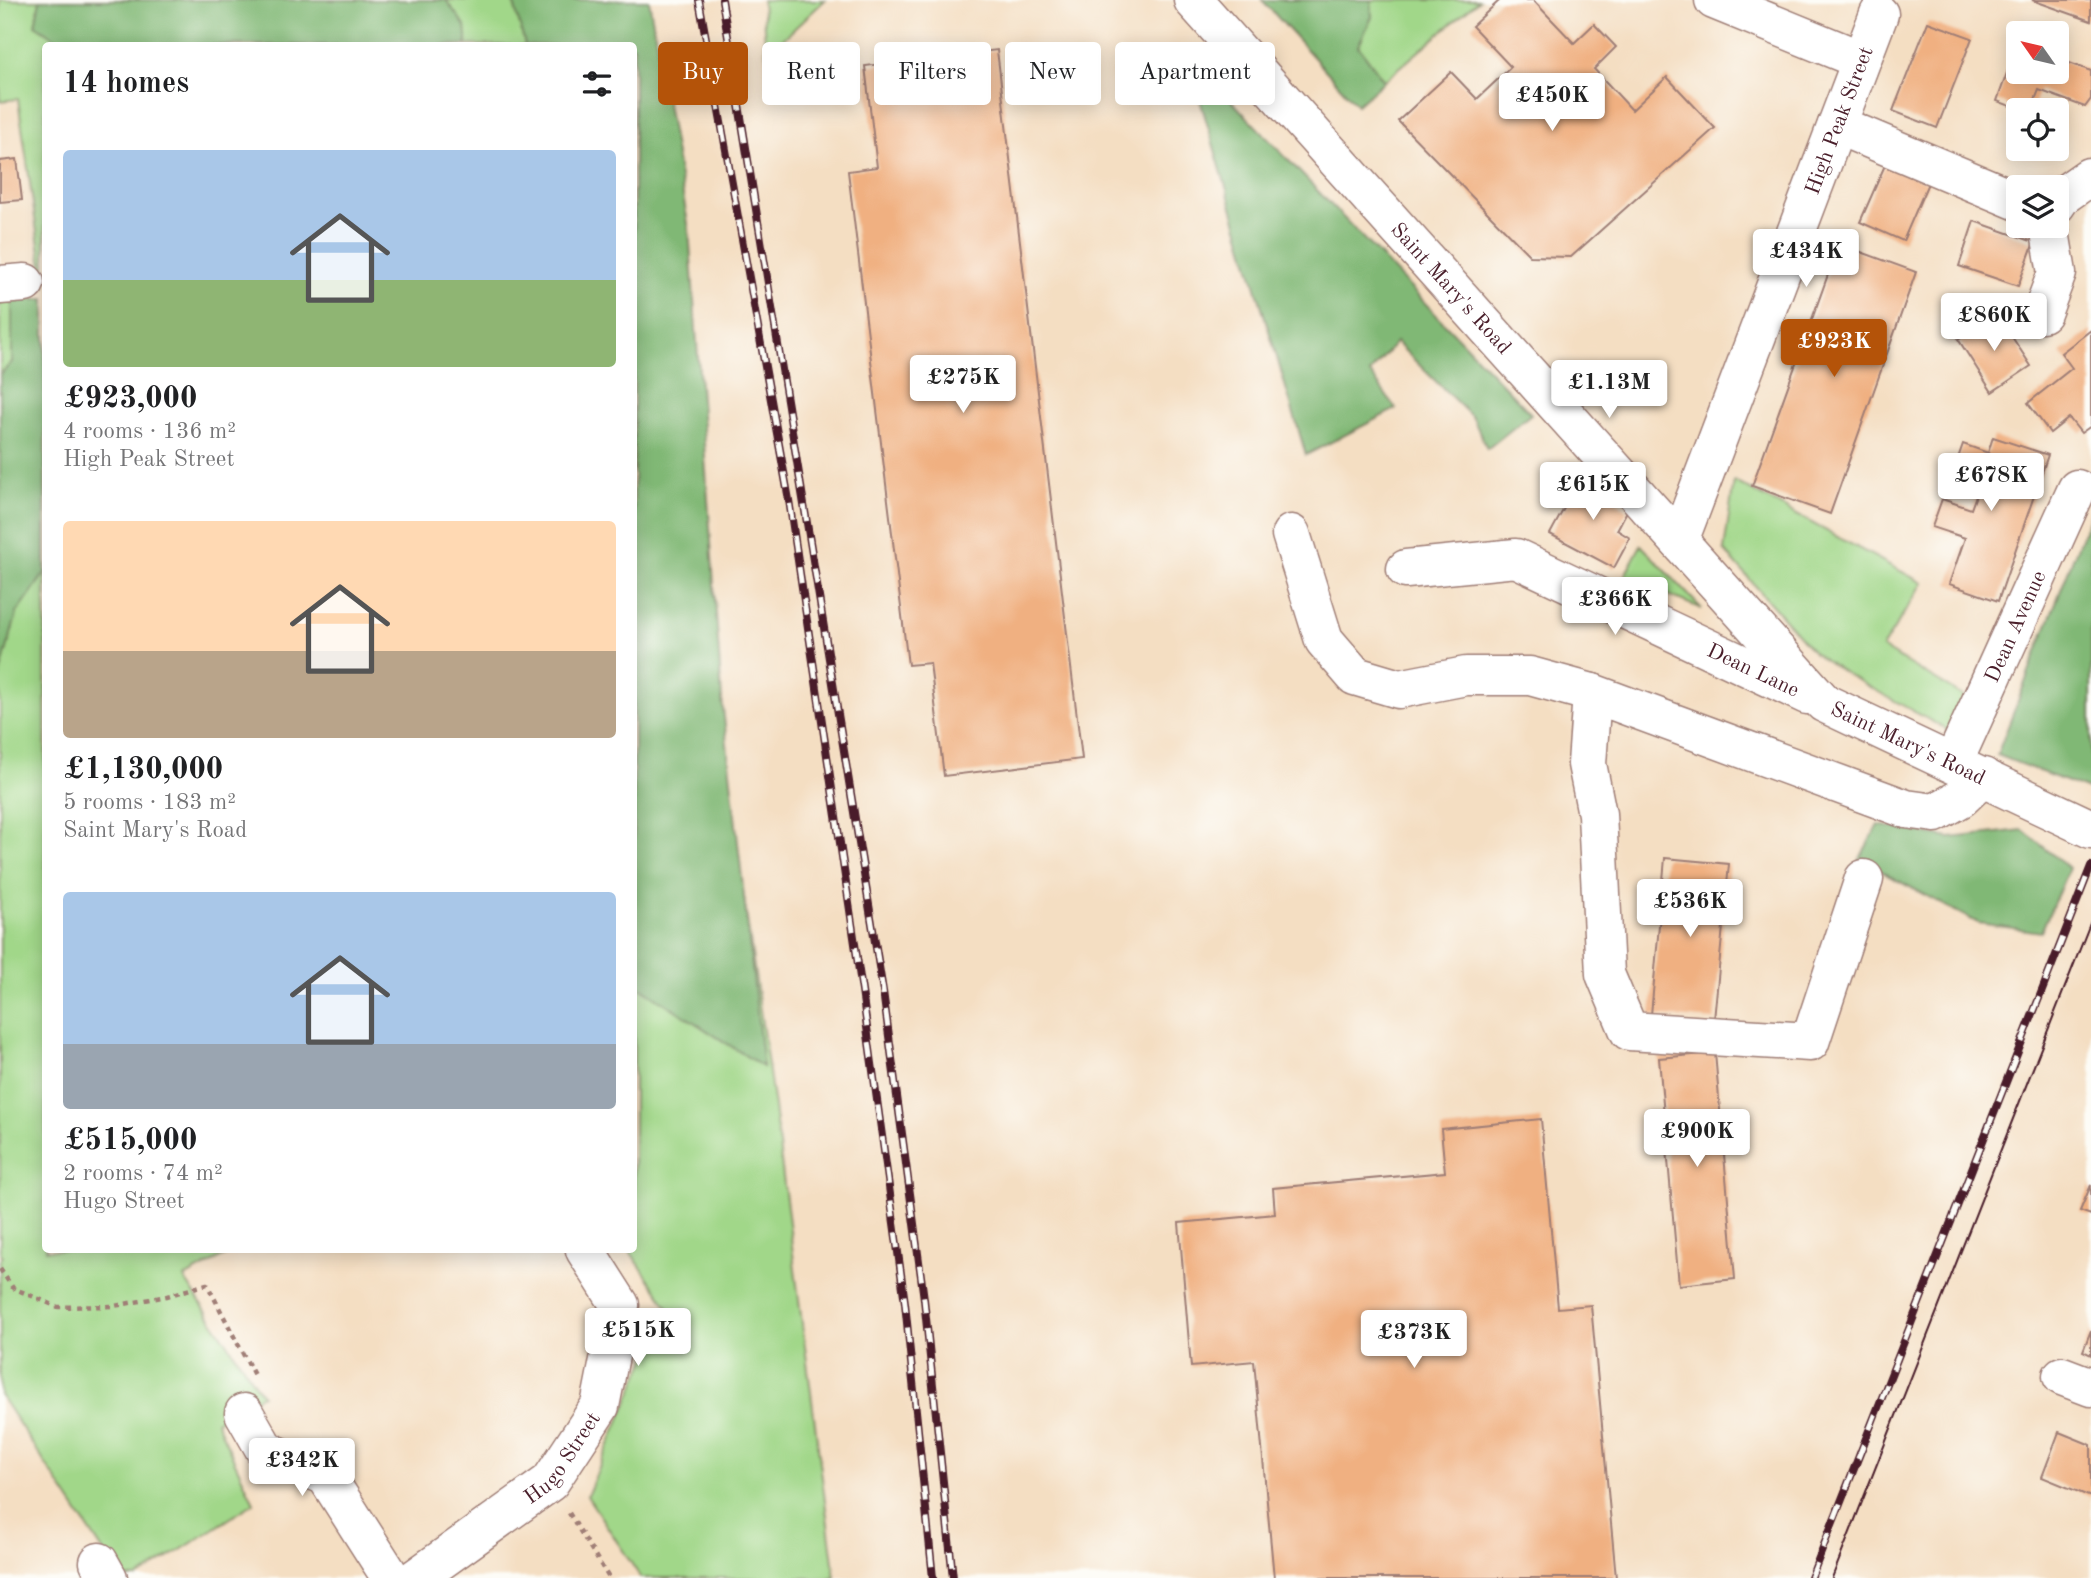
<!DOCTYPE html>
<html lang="en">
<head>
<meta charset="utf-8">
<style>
  body { margin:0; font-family:"Old Standard TT",serif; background:#f2f2f2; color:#202124; height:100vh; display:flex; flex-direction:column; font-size:26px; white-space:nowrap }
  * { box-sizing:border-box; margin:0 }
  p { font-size:23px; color:#757577 }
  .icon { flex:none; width:38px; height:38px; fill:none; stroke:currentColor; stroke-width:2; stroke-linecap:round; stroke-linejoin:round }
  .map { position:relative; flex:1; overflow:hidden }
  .details { position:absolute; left:42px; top:42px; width:595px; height:1211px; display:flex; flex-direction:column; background:#fff; border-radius:7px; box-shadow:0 4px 18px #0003 }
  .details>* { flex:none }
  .top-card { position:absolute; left:658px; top:42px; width:665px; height:63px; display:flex; gap:14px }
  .needle { width:46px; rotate:304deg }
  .buttons { position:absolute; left:2006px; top:21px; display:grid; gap:14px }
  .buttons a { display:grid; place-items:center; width:63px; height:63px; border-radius:7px; background:#fff; box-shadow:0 4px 18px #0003; font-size:35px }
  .price { position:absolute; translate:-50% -60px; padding:0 16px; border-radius:7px; background:#fff; color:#222; font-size:23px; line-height:46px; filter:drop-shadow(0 2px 4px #0008) }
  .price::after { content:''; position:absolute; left:50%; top:42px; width:21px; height:16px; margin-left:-10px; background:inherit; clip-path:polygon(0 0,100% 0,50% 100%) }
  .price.selected { background:#b45309; color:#fff }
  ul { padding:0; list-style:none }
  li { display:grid; align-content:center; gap:14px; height:371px; padding:0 21px }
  li span { display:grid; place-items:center; height:217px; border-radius:7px; color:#555 }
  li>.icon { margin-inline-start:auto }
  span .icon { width:126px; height:126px; fill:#fffc; stroke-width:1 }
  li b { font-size:30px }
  h2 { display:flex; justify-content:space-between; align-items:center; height:84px; padding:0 21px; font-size:30px }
  .pill { padding:0 24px; border-radius:7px; background:#fff; box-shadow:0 4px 18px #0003; font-size:24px; line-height:63px }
  .pill.selected { background:#b45309; color:#fff }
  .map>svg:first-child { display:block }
  .green { fill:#a1d789; stroke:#767b5a; stroke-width:2 }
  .forest { fill:#80b875; stroke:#656c50; stroke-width:2 }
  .building { fill:#f0b081 }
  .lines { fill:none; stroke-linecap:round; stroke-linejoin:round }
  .minor-casing { stroke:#9f7e76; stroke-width:41 }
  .path { stroke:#9f7e76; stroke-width:4.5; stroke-dasharray:5 5; stroke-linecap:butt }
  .minor { stroke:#fff; stroke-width:38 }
  .tram { stroke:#4a1f2b; stroke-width:2 }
  .rail-casing { stroke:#4a1f2b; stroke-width:8 }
  .rail { stroke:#fdfcf7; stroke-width:5; stroke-dasharray:16; stroke-linecap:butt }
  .labels { text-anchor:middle; stroke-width:5; stroke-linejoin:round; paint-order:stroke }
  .street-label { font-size:21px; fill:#4a1f2b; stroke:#fdfcf7 }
</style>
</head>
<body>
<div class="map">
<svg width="2091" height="1578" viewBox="0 0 2091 1578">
  <rect width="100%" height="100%" fill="#fdfcf7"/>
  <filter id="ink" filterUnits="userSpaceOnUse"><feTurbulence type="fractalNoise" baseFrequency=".0143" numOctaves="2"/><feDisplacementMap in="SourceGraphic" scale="14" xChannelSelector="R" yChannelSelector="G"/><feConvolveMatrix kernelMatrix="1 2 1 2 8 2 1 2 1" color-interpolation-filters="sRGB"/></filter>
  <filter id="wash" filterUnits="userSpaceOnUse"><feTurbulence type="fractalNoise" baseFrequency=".00686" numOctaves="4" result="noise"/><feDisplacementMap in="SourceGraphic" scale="28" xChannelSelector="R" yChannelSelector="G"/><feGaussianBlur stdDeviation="1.57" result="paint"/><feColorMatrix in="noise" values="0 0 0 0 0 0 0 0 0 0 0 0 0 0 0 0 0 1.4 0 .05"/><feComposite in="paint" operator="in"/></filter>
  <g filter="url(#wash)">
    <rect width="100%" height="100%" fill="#f4dec2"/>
    <g class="green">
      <path d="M0,0H614L621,45L46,46L45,287L18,99L0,101Z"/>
      <path d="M762,0H825L766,55Z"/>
      <path d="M1371,0H1479L1384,81L1358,46L1372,17Z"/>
      <path d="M634,133L774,1107L835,1578H641L587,1496L668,1307L629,1250H634Z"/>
      <path d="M45,299L46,1250H235L184,1278L262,1395L216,1421L254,1503L137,1578H121L0,1395V1259L3,1257L0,1251V302Z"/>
      <path d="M1734,481L1923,583L1882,648L1968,699L1949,731L1846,674L1813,652L1724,550Z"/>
      <path d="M1641,545L1702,609L1624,577Z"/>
    </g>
    <g class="forest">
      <path d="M40,0H446L465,26L467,45H66L35,25Z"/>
      <path d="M513,0H649L689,229L722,699L763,1067L634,983V46L525,45Z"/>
      <path d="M1262,0H1371L1372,17L1358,46L1384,81L1357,105Z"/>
      <path d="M1192,73L1207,75L1531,414L1487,449L1473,418L1396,342L1370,373L1396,409L1306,455Z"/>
      <path d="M45,299V573L17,613L0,674V375L12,362V301Z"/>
      <path d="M2091,512V791L1997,755Z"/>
      <path d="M1878,825L1950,838L2023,830L2069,868L2041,932L1978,923L1859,860Z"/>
    </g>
    <g id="blocks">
      <g class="building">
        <path d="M1500,0H1533L1574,43L1594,24L1616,47L1594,69L1632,110L1667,77L1715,128L1571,257L1530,256L1398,121L1451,72L1477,99L1511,67L1472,26Z"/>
        <path d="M2032,0H2091V21Z"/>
        <path d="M1928,22L1972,38L1937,128L1893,111Z"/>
        <path d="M2017,45L2018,72H2056V58L2091,71V99L2085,107L2039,90L2031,110H2021L1997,101Z"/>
        <path d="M997,50L1082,759L944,776L930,663L908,665L848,171L877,167L865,66Z"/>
        <path d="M17,159L22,200L0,202V161Z"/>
        <path d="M1885,165L1928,183L1903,241L1860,222Z"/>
        <path d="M1974,221L2034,242L2018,286L1959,266Z"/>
        <path d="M1839,244L1916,272L1830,514L1752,486Z"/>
        <path d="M1997,314L2031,366L1992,392L1958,339Z"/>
        <path d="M2091,330V426L2081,433L2069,418L2050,433L2028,403L2072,368L2061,353Z"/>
        <path d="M1993,437L2048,455L1998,601L1949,584L1965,538L1932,527L1942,499L1971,509L1979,487L1951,478L1963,444L1988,453Z"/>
        <path d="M1585,470L1627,511L1617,530L1630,538L1614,568L1550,534Z"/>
        <path d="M1665,858L1729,864L1714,1020L1651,1015Z"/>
        <path d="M1715,1053L1735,1279L1679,1285L1659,1058Z"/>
        <path d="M1541,1119L1558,1308L1591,1305L1616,1578H1274L1254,1361L1191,1367L1179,1223L1275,1214L1273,1188L1445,1172L1441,1129Z"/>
        <path d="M2091,1185V1215L2080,1211Z"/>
        <path d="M2091,1330V1355L2083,1351Z"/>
        <path d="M2059,1432L2091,1445V1497L2042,1477Z"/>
      </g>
    </g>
  </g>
  <g filter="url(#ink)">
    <use href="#blocks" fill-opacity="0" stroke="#9f7e76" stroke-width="2"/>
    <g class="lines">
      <g class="minor-casing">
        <g id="minor">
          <path id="s1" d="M1193,0L1824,703L2091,829"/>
          <path d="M1714,0L1861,60"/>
          <path d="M1837,125L2018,201"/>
          <path d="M2056,205L2062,196L2089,177"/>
          <path d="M0,285L25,283"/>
          <path d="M2042,313L2057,273L2049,226"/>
          <path d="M1291,534L1324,640L1355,676L1399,689L1466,676H1530L1592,693"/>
          <path id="s2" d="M1679,541L1879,14"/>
          <path id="s3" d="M1406,569L1516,558L1807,695"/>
          <path id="s4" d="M1953,763L2077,489"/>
          <path d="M1864,879L1810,1042L1629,1031L1605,974L1597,814L1587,764L1592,693L1906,809L1935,813L1961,798L1983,777"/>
          <path d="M2062,1376L2091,1387"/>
          <path d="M244,1413L265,1450L326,1476L391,1578"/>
          <path d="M99,1562L108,1578"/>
          <path id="s5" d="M416,1578L550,1482L600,1406L620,1305L585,1250"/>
        </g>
      </g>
      <g class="path">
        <path d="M0,1269L13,1288L58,1307L114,1306L167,1296L207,1284L255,1377"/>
        <path d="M569,1513L609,1578"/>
      </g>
      <use href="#minor" class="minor"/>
      <path class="tram" d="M1832,1578L2091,921"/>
      <g class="rail-casing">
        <g id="rail">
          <path d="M699,0L789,500L862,991L905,1303L933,1578"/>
          <path d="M722,0L883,991L924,1299L953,1578"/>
          <path d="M1811,1578L2091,866"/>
        </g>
      </g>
      <use href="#rail" class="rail"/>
    </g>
  </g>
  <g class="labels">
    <g class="street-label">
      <text dy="7" stroke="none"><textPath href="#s2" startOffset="450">High Peak Street</textPath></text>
      <text dy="7" stroke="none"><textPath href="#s1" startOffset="387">Saint Mary's Road</textPath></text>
      <text dy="7" stroke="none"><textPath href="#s4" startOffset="150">Dean Avenue</textPath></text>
      <text dy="7" stroke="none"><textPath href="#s3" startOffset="373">Dean Lane</textPath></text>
      <text dy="7" stroke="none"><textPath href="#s1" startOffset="1038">Saint Mary's Road</textPath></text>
      <text dy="7" stroke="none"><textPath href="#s5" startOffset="191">Hugo Street</textPath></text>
    </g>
  </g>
</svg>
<div class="buttons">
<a><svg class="needle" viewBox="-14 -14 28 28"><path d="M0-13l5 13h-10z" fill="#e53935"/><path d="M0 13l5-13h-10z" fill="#757577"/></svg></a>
<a><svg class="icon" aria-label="locate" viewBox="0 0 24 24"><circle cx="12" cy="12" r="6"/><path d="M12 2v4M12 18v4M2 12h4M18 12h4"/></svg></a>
<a><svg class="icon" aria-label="layers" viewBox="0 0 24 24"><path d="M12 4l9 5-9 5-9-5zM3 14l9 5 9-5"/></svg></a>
</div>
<b class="price" style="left:1552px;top:133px">£450K</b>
<b class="price" style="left:1806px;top:289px">£434K</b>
<b class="price" style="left:1994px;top:353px">£860K</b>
<b class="price selected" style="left:1834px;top:379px">£923K</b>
<b class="price" style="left:963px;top:415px">£275K</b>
<b class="price" style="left:1609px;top:420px">£1.13M</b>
<b class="price" style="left:1991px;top:513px">£678K</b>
<b class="price" style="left:1593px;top:522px">£615K</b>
<b class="price" style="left:1615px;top:637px">£366K</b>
<b class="price" style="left:1690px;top:939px">£536K</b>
<b class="price" style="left:1697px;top:1169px">£900K</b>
<b class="price" style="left:638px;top:1368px">£515K</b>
<b class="price" style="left:1414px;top:1370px">£373K</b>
<b class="price" style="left:302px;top:1498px">£342K</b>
<div class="top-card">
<a class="pill selected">Buy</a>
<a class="pill">Rent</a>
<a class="pill">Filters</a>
<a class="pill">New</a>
<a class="pill">Apartment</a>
</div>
<section class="details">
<h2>14 homes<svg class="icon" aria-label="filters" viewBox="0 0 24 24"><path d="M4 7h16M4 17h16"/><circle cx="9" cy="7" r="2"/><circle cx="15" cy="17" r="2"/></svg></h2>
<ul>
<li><span style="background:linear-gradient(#a9c7e8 60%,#8fb573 0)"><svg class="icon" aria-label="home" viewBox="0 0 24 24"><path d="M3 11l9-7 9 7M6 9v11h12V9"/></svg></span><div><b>£923,000</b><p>4 rooms · 136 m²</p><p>High Peak Street</p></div></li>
<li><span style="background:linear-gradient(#ffd9b3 60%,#b9a48a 0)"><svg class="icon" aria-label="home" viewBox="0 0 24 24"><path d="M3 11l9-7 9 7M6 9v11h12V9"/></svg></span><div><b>£1,130,000</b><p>5 rooms · 183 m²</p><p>Saint Mary's Road</p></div></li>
<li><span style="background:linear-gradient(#a9c7e8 70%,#9aa5b1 0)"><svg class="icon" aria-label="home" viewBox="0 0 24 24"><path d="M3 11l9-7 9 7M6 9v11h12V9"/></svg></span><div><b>£515,000</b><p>2 rooms · 74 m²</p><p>Hugo Street</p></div></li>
</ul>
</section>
</div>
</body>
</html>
